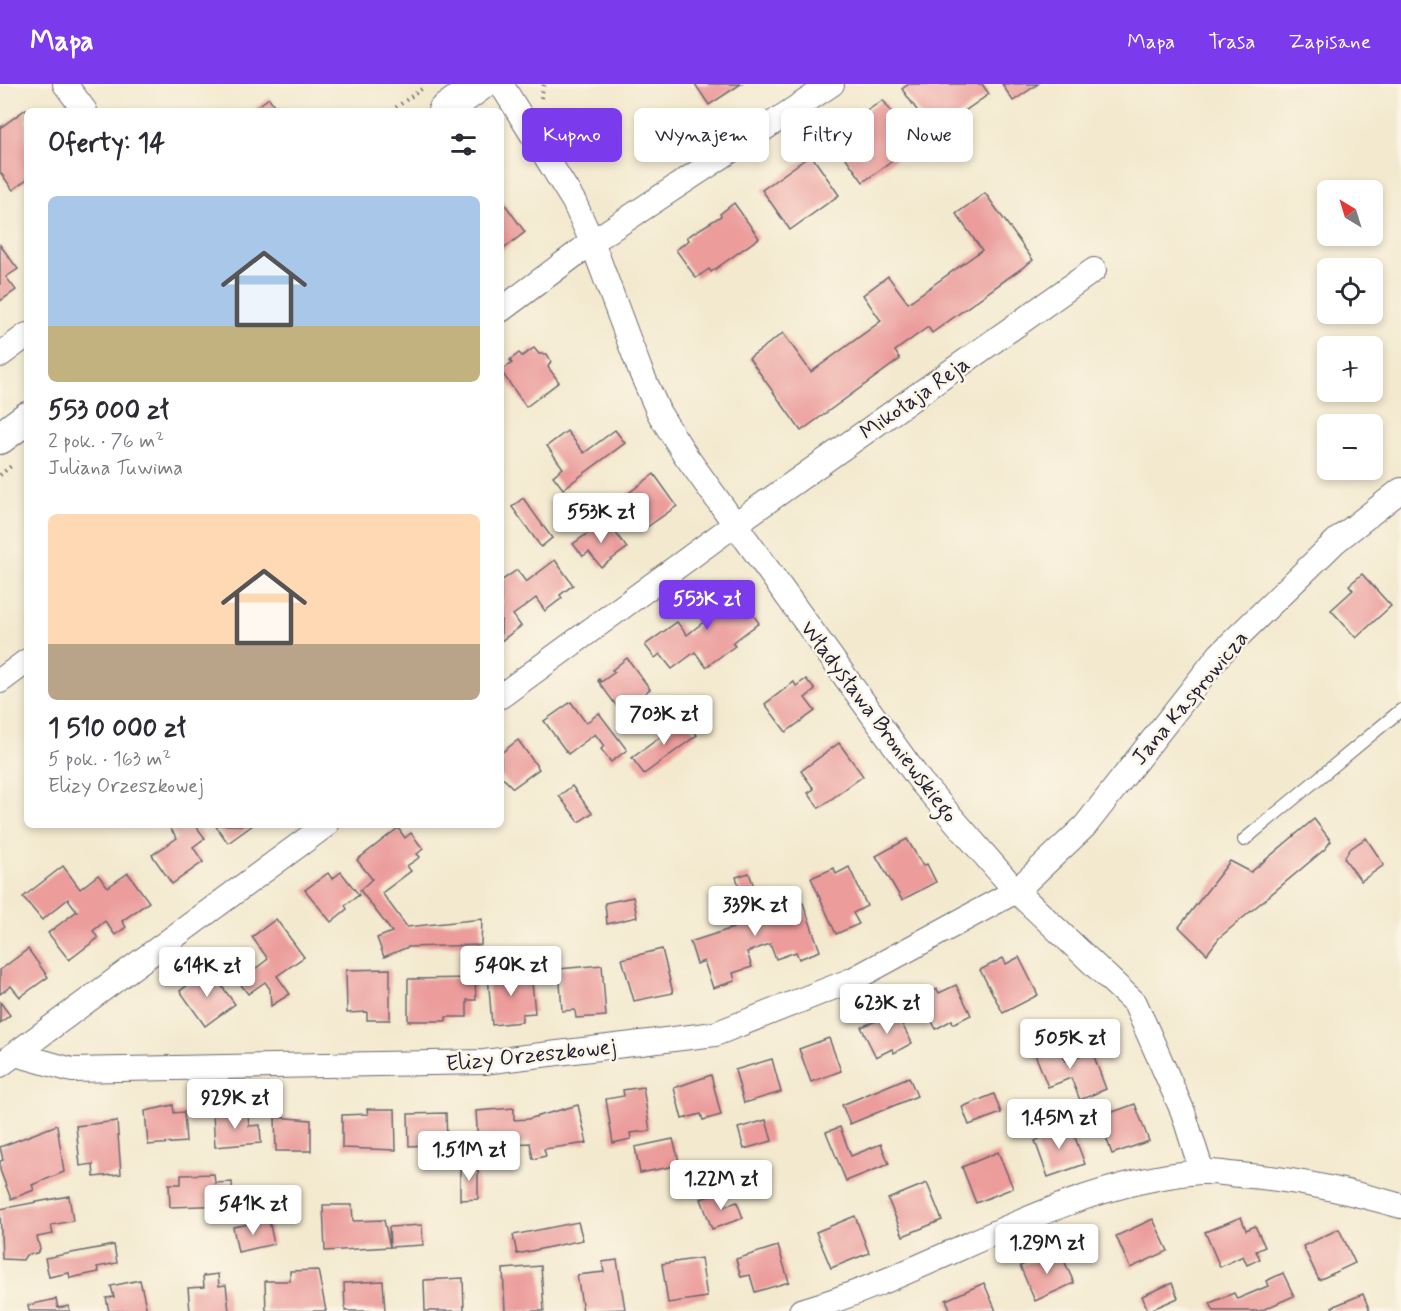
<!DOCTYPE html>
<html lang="pl">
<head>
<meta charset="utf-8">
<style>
  body { margin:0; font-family:Mynerve,sans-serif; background:#f2f2f3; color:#2b2b33; height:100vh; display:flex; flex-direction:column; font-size:22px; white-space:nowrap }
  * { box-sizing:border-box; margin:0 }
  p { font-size:20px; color:#7c7c81 }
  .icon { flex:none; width:33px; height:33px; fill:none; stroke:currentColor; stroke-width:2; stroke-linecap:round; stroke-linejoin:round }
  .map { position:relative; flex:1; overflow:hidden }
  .sheet { position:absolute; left:24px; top:24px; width:480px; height:720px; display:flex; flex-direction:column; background:#fff; border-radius:9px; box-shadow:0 3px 9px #0003 }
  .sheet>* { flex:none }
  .banner { position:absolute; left:522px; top:24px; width:570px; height:54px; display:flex; gap:12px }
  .needle { width:39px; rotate:322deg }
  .tools { position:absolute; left:1317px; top:96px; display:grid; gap:12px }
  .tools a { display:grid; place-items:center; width:66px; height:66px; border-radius:9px; background:#fff; box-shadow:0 3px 9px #0003; font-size:30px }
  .price { position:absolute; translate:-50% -51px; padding:0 14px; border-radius:6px; background:#fff; color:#222; font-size:20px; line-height:39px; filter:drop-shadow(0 2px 3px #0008) }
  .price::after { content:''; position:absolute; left:50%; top:36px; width:18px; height:14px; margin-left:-9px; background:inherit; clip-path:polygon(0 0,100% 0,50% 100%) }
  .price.current { background:#7c3aed; color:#fff }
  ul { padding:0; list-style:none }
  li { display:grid; align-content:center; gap:12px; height:318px; padding:0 24px }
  li span { display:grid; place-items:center; height:186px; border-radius:9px; color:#555 }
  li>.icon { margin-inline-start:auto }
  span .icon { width:108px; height:108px; fill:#fffc; stroke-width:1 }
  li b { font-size:26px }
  h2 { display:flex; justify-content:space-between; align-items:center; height:72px; padding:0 24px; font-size:26px }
  .chip { padding:0 21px; border-radius:9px; background:#fff; box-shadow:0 3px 9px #0003; font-size:21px; line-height:54px }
  .chip.current { background:#7c3aed; color:#fff }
  header { display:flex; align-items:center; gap:36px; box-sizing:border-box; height:84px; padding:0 30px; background:#7c3aed; color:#fff }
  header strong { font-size:28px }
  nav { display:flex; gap:33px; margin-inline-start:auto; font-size:21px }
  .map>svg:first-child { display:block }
  .building { fill:#eb9c9b }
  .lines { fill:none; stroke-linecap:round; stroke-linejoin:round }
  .service-casing { stroke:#6b686f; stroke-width:14 }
  .minor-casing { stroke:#6b686f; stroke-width:26 }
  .tertiary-casing { stroke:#6b686f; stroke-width:34 }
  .path { stroke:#6b686f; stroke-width:4; stroke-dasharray:1.5 4.5; stroke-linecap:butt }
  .service { stroke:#fff; stroke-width:12 }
  .minor { stroke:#fff; stroke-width:24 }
  .tertiary { stroke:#fff; stroke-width:32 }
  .labels { text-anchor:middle; stroke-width:5; stroke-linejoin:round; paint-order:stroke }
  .street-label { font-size:22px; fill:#22223b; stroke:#fcf5e5 }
</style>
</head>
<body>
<header>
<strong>Mapa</strong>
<nav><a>Mapa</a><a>Trasa</a><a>Zapisane</a></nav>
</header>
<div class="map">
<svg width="1401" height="1227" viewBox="0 0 1401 1227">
  <rect width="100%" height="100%" fill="#fcf5e5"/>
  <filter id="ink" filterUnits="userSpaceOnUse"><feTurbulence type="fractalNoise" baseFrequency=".0167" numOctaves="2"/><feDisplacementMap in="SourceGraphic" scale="12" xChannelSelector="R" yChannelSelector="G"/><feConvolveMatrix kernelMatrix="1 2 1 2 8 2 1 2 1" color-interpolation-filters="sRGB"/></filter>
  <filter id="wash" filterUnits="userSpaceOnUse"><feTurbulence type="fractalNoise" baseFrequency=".008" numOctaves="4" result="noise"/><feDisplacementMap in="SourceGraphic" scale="24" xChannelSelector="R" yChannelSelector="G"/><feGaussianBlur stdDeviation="1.35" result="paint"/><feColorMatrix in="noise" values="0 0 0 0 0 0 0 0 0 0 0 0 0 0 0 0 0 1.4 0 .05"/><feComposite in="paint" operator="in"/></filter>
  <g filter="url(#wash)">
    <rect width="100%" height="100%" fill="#f3e9cf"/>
    <g id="blocks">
      <g class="building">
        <path d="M695,0H741L709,21Z"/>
        <path d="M909,0H982L989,10L933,49L902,5Z"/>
        <path d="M1002,0H1038L1013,17Z"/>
        <path d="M269,14L278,27H251Z"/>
        <path d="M883,16L915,61L863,98L830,52Z"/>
        <path d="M26,25L27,95L13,106L0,88V44Z"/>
        <path d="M811,71L839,111L790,146L762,106Z"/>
        <path d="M985,109L1033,176L932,249L928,243L895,267L900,275L801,347L749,274L783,249L811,288L881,237L863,211L888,192L908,219L982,166L956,130Z"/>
        <path d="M501,115L525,148L501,167Z"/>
        <path d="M734,119L759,154L711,188L709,185L696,194L676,166L689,156L687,153L721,132L720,130Z"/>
        <path d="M0,161L18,185L6,193L16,206L0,217Z"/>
        <path d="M534,264L539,270H547L551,277L548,283L559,298L526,323L501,287L512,279L510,276L519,269L522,272Z"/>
        <path d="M615,346L625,359L563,405L553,392L563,384L547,362L567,347L584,369Z"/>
        <path d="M654,390L677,422L640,448L618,417Z"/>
        <path d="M523,414L552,454L541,463L512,423Z"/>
        <path d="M606,436L627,464L601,483L589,468L583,472L573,460Z"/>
        <path d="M555,476L573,501L560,511L562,514L545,527L536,514L524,523L513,531L521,542L501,557V497L517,486L526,498Z"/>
        <path d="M1362,490L1391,522L1356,554L1331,526L1353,506L1349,501Z"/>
        <path d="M730,499L759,539L732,559L735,562L706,583L695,568L672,585L660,570L655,574L645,561L677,538L687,551L711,532L702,520Z"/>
        <path d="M627,574L650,605L621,628L598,597L599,595L601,598L615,588L612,586Z"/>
        <path d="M806,595L815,606L805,614L815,627L786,648L765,620L794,598L796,602Z"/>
        <path d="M571,618L586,639L599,629L627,666L611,678L601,665L604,662L595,650L568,670L544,637Z"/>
        <path d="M685,635L697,651L644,690L632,674Z"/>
        <path d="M518,656L539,685L513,704L501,692V669Z"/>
        <path d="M839,659L863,692L819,724L808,709L814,705L801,687Z"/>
        <path d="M572,702L592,729L579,738L559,712Z"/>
        <path d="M1314,735L1331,757L1325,765L1219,854L1207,870L1179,843L1230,777L1251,788Z"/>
        <path d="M168,741H195L205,754L193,763L203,778L172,800L152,771L177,754Z"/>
        <path d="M215,741H253L228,759Z"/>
        <path d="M398,744L405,754L411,749L423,765L417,770L420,773L407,782L411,787L382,809L407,843L482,835L481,861L408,863L384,873L377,854L392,848L360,806L372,795L357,776Z"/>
        <path d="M1366,754L1384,781L1361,797L1344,774L1350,765Z"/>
        <path d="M907,755L923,782L927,780L936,798L902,816L876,772Z"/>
        <path d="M63,782L80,805L98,791L108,803L128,789L149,818L122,837L126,843L115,851L105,837L93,847L98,854L69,876L48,849L77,827L68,815L42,836L23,813Z"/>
        <path d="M849,783L867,822L853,829L859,840L836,850L811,794L834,784L836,790Z"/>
        <path d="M341,788L359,811L345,821L347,825L331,838L305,806L328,789L332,795Z"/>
        <path d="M749,789L762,824L768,822L772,831L803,819L820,867L799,875L796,868L776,875L770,860L747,868L752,883L733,889L735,897L713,904L704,877L697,880L690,858L733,844L731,838L749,832L736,793Z"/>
        <path d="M633,813L637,833L607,840L605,819Z"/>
        <path d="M276,835L304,873L277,892L290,910L271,922L270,905L265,898L248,910L233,890L250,878L255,885L268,875L252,853Z"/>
        <path d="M28,865L48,893L20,913L11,902L0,910V886Z"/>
        <path d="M662,865L673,909L634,917L622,875Z"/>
        <path d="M1019,873L1038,911L1003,929L980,886L1003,874L1006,880Z"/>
        <path d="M602,881L606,932L576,934L575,926L562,927L559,885Z"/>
        <path d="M209,885L235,920L205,942L180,907Z"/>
        <path d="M390,885V936H367V928L347,929L346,886Z"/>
        <path d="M531,888L535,929L522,930V938L492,941L488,891Z"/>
        <path d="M475,894L476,916H467V933H446V937H408V895Z"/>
        <path d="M956,901L971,931L953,940L952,936L936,945L920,915L937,905L939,909Z"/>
        <path d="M0,918L10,931L0,939Z"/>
        <path d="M896,929L912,959L894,969L892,965L876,973L861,943Z"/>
        <path d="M829,954L841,987L811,998L799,965Z"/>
        <path d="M1056,955L1065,977L1092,967L1106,1005L1080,1016L1071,994L1048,1003L1033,965Z"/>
        <path d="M772,975L781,1008L744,1019L735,986Z"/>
        <path d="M711,991L721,1031L703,1036L701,1030L682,1035L674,1004Z"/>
        <path d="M909,993L917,1012L850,1040L842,1021Z"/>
        <path d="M643,1003L650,1047L630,1049L631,1055L613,1059L606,1015L624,1012L623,1006Z"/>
        <path d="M994,1010L1001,1029L969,1041L962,1023Z"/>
        <path d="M1135,1020L1149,1057L1112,1070L1099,1033Z"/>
        <path d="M173,1021L174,1029L184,1028L186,1058L148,1061L145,1027Z"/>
        <path d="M578,1021L587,1059L544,1065L546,1072L533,1075L530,1059L478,1062L476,1027L514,1024V1036L528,1035Z"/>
        <path d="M367,1025H395L396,1066L342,1064V1031L368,1030Z"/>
        <path d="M248,1029L249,1042L260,1041L261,1059L215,1063L213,1030Z"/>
        <path d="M446,1029L447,1060L409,1062L408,1030Z"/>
        <path d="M275,1033L311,1036V1067H276Z"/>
        <path d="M766,1036L772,1057L744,1065L738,1044Z"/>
        <path d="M117,1037L121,1090L94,1093L93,1080L80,1082L76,1042Z"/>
        <path d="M1057,1038L1060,1047L1071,1043L1085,1080L1048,1093L1035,1057L1043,1053L1039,1044Z"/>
        <path d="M57,1041L64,1088L32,1101L34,1106L11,1115L0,1086V1077L3,1076L0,1063Z"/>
        <path d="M840,1043L851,1072L881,1060L889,1080L846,1097L826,1048Z"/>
        <path d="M673,1055L680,1081L640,1089L635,1063Z"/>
        <path d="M998,1068L1013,1104L976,1119L962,1083Z"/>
        <path d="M478,1079V1115L460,1116V1080Z"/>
        <path d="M214,1090L215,1099L232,1098L233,1121L170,1123L169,1100H181V1091Z"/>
        <path d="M927,1099L942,1136L903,1152L888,1115Z"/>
        <path d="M720,1108L725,1122L737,1118L743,1134L712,1145L701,1115Z"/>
        <path d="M69,1112L73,1137L51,1141L53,1150L37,1153L40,1165L37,1169L26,1171L23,1176L2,1175L0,1125Z"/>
        <path d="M323,1121H352L353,1137L384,1136L390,1163L325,1167Z"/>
        <path d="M855,1132L869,1169L831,1184L816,1148Z"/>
        <path d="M1241,1133L1246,1146L1255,1142L1265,1163L1256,1167L1260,1175L1247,1181L1243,1172L1220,1183L1205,1148Z"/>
        <path d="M1153,1135L1168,1167L1130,1184L1116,1152Z"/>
        <path d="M269,1136L274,1160L238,1168L233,1143Z"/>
        <path d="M578,1138L583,1156L517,1170L513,1151Z"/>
        <path d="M422,1141L423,1161L390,1163L389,1143Z"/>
        <path d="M1339,1145L1355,1179L1319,1196L1303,1162Z"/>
        <path d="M114,1161L117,1179L97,1183L99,1188L70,1194L69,1189L49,1193L45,1174Z"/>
        <path d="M778,1162L789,1198L755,1208L750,1191L741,1193L736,1175Z"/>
        <path d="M1059,1165L1074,1199L1035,1217L1020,1182Z"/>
        <path d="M701,1174L707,1213L668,1219L662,1180Z"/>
        <path d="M617,1176L625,1225L583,1227L577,1191L604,1188L602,1178Z"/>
        <path d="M541,1182L544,1227H505L503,1185Z"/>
        <path d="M318,1186L326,1227H266L265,1197H290V1187Z"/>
        <path d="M1283,1189L1294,1212L1260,1227H1214L1210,1219L1234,1209L1237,1215L1268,1202L1266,1197Z"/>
        <path d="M218,1190L219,1202L226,1201L229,1227H190L188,1204L204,1203L203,1192Z"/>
        <path d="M463,1194L464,1227H425L424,1196Z"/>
        <path d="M140,1196L147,1227H109L106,1214L114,1213L111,1202Z"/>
        <path d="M383,1197L385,1227H345L344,1199Z"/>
        <path d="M984,1199L996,1227H951L946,1216Z"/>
        <path d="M1172,1199L1178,1214L1148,1227L1142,1212Z"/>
        <path d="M1363,1210L1370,1227H1334L1332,1223Z"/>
        <path d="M56,1215L58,1224L69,1222L70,1227H29L28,1221Z"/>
      </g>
    </g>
  </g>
  <g filter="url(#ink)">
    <use href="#blocks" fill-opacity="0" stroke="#6b686f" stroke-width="1.5"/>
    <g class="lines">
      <g class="service-casing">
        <path id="service" d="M1244,756L1401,626"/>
      </g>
      <g class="minor-casing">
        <g id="minor">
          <path d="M65,0L85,27"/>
          <path d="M501,0L574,118L592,158L640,286L659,329L686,372L921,698L1016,807L1135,919L1183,1028L1202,1088"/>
          <path d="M501,226L592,158L832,0"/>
          <path d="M0,271L27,251"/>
          <path d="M0,597L27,577"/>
          <path d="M501,612L734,441L1094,186"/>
          <path d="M15,970L72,986L484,978L715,950L852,896L1016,807L1085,742L1220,570L1336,457L1401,406"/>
          <path d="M0,981L326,741"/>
          <path d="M801,1227C936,1188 1056,1101 1199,1088C1213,1087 1227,1090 1240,1091C1295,1095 1348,1107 1401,1122"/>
        </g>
      </g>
      <g class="tertiary-casing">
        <g id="tertiary">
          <path d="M444,27L481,0"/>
          <path d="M0,354L27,334"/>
        </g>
      </g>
      <g class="path">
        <path d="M541,14L544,0"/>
        <path d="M391,27L423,4"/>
        <path d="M0,391L11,382"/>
      </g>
      <use href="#service" class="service"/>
      <use href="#minor" class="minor"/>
      <use href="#tertiary" class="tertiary"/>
    </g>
  </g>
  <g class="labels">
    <g class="street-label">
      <text transform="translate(914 313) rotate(-35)" y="8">Mikołaja Reja</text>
      <text transform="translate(1189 613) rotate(-50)" y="8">Jana Kasprowicza</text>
      <text transform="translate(880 637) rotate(53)" y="8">Władysława Broniewskiego</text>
      <text transform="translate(531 970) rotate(-6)" y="8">Elizy Orzeszkowej</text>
    </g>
  </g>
</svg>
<div class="tools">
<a><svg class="needle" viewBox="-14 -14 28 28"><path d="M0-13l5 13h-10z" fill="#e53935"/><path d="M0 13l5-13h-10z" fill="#7c7c81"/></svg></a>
<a><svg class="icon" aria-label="locate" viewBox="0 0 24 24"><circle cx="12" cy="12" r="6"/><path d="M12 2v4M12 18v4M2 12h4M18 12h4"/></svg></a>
<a>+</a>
<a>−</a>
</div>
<b class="price" style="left:601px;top:460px">553K zł</b>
<b class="price current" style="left:707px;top:547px">553K zł</b>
<b class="price" style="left:664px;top:662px">703K zł</b>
<b class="price" style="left:755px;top:853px">339K zł</b>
<b class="price" style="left:511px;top:913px">540K zł</b>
<b class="price" style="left:207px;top:914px">614K zł</b>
<b class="price" style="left:887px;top:951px">623K zł</b>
<b class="price" style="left:1070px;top:986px">505K zł</b>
<b class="price" style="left:235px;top:1046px">929K zł</b>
<b class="price" style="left:1059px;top:1066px">1.45M zł</b>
<b class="price" style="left:469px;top:1098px">1.51M zł</b>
<b class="price" style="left:721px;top:1127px">1.22M zł</b>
<b class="price" style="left:253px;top:1152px">541K zł</b>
<b class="price" style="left:1047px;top:1191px">1.29M zł</b>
<div class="banner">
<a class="chip current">Kupno</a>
<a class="chip">Wynajem</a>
<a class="chip">Filtry</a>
<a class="chip">Nowe</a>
</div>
<section class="sheet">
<h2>Oferty: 14<svg class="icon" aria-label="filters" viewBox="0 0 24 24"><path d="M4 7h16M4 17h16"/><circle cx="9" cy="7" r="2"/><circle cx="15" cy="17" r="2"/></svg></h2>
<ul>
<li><span style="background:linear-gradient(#a9c7e8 70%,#c2b280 0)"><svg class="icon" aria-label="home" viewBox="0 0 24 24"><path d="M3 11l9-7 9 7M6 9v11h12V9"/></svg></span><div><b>553 000 zł</b><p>2 pok. · 76 m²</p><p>Juliana Tuwima</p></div></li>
<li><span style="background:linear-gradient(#ffd9b3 70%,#b9a48a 0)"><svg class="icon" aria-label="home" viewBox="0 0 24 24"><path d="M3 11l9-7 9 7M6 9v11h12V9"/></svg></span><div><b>1 510 000 zł</b><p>5 pok. · 163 m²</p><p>Elizy Orzeszkowej</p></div></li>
</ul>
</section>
</div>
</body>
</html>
